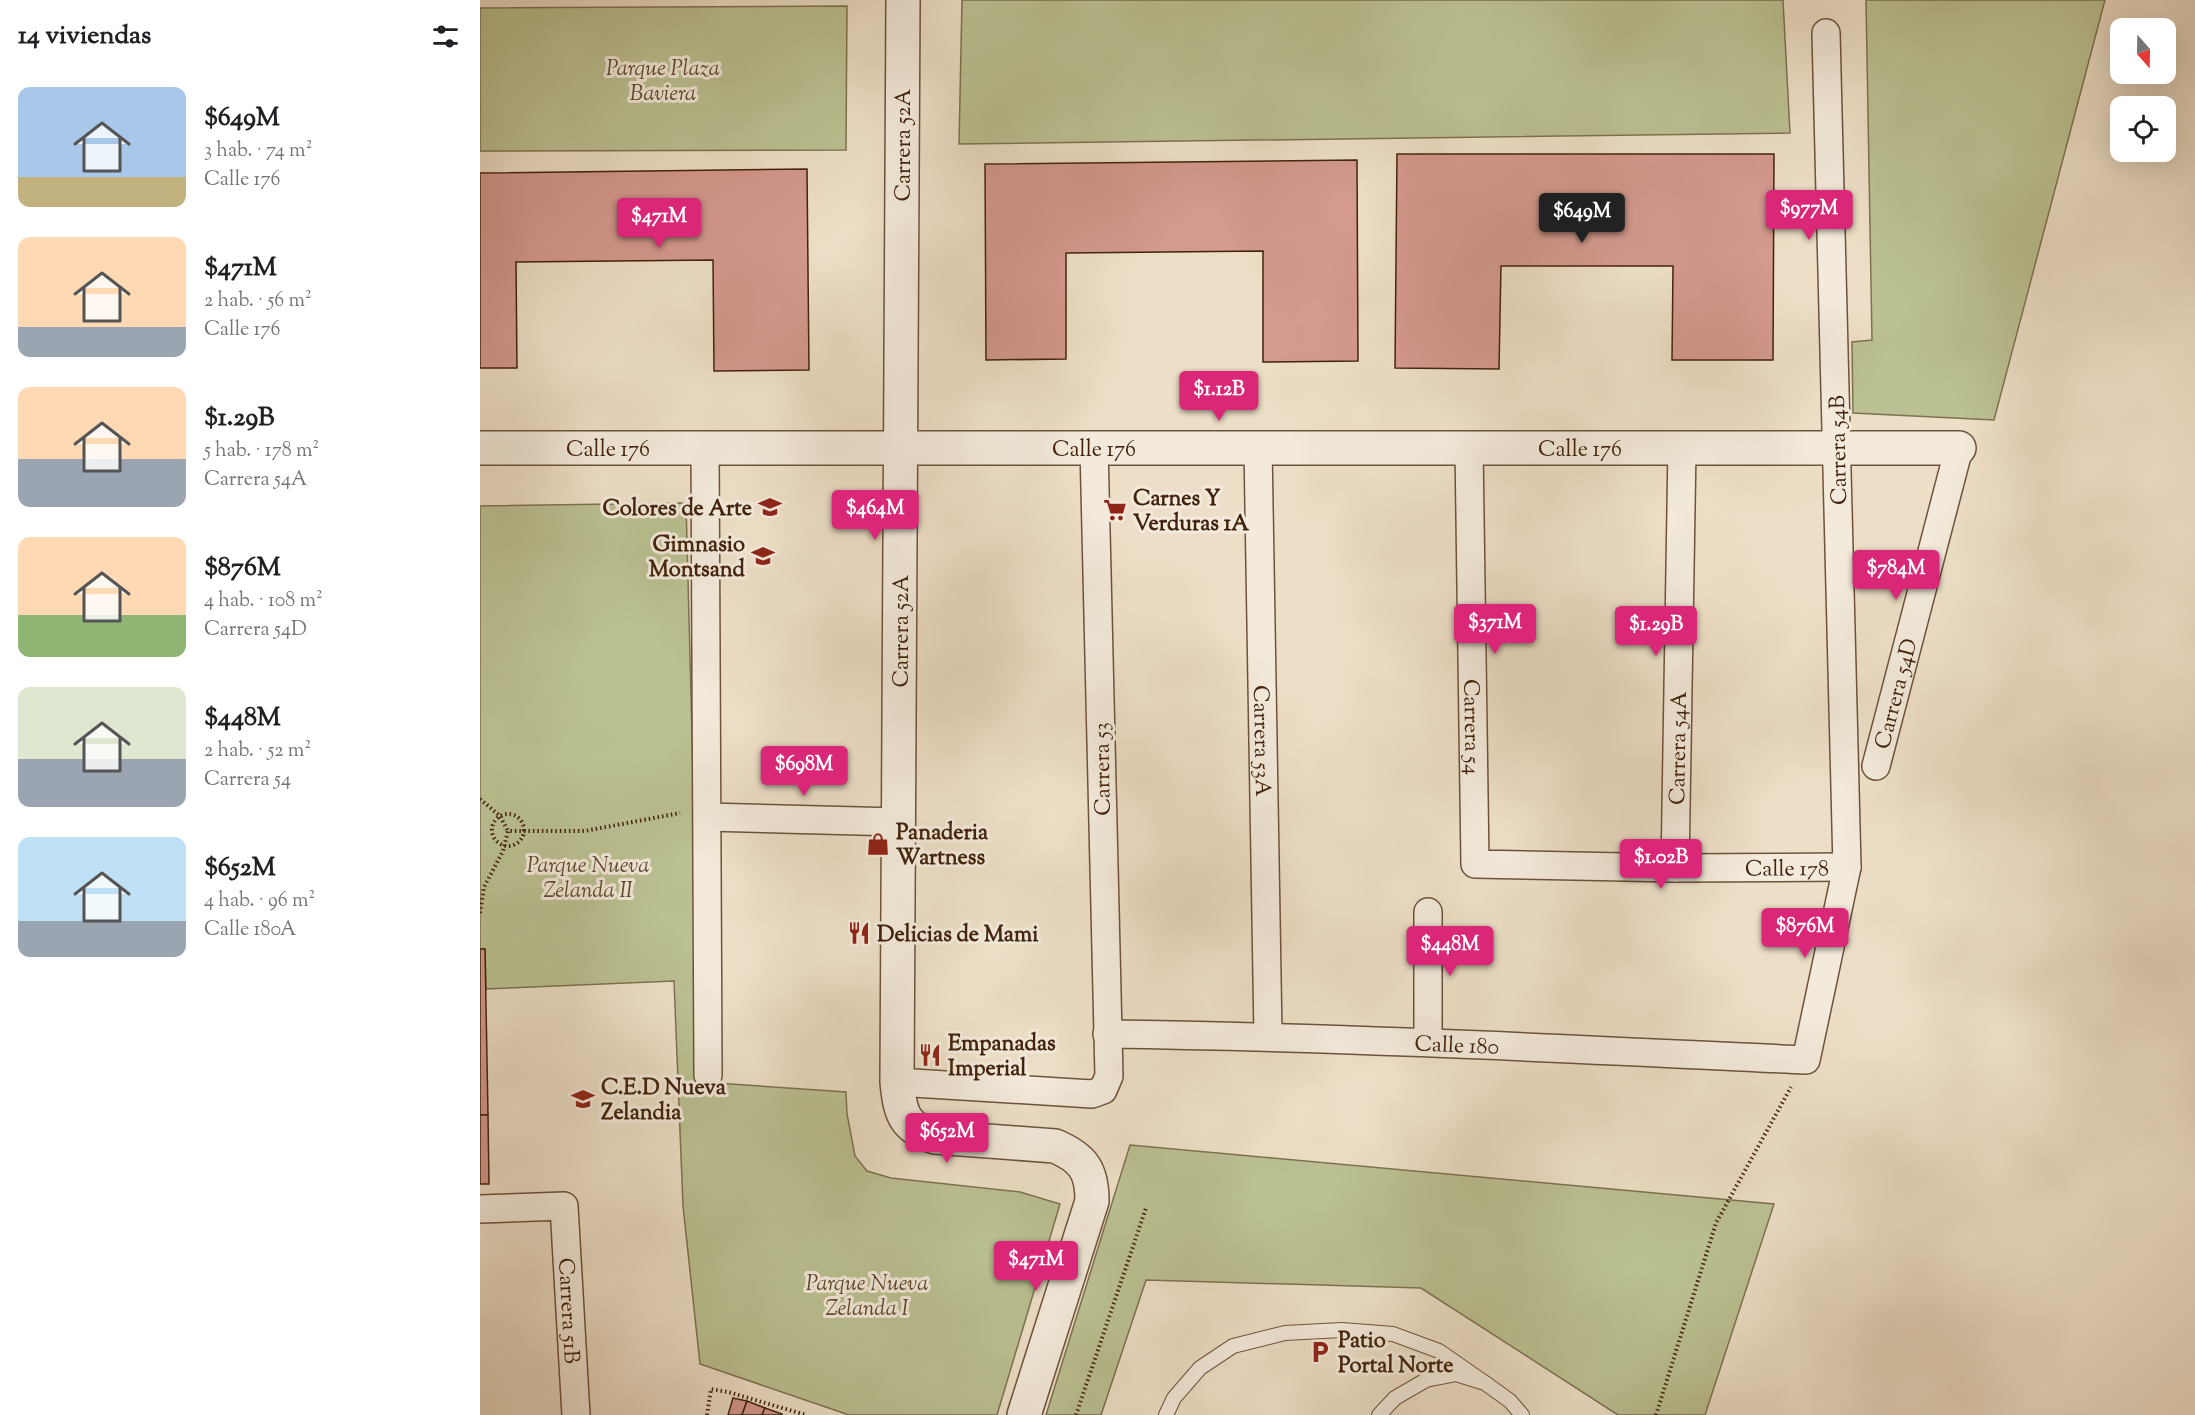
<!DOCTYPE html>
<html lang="es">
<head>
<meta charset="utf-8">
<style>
  body { margin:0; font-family:"Sorts Mill Goudy",serif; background:#f2f2f2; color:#202124; height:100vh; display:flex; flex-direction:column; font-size:22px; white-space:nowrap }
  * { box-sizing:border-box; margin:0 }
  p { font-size:20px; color:#757577 }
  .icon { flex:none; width:33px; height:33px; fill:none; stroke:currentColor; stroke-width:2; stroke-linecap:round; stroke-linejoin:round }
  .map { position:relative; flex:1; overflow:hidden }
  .sheet { display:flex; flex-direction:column; background:#fff; width:480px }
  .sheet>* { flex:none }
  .needle { width:39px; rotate:160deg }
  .controls { position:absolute; left:1630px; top:18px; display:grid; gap:12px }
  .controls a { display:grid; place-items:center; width:66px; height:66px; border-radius:12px; background:#fff; box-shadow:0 6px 24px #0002; font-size:30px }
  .price { position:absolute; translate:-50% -51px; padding:0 14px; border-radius:6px; background:#db2777; color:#fff; font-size:20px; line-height:39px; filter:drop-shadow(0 2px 3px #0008) }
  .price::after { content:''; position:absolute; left:50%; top:36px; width:18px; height:14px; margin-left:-9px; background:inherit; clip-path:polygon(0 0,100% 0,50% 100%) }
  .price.active { background:#222; color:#fff }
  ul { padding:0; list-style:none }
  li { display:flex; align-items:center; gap:18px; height:150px; padding:0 18px }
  li span { display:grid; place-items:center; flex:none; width:168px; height:120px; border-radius:12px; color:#555 }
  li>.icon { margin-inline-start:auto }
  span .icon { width:72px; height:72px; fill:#fffc; stroke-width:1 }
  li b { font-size:26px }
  h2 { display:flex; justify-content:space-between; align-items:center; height:72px; padding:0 18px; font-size:26px }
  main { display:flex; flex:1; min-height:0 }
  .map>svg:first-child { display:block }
  .green { fill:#bbc193; stroke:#7e7250; stroke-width:1.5 }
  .building { fill:#d4998f; stroke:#42230d; stroke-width:1.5 }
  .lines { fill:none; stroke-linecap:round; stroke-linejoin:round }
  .service-casing { stroke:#6d523c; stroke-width:16 }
  .minor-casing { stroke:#6d523c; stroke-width:30 }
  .tertiary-casing { stroke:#6d523c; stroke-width:36 }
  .path { stroke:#42230d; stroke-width:4; stroke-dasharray:1.5 3; stroke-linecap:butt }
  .service { stroke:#f3eadb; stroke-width:14 }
  .minor { stroke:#f3eadb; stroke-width:27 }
  .tertiary { stroke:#f3eadb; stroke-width:33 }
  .labels { text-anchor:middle; stroke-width:6; stroke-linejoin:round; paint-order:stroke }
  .park-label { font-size:22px; font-style:italic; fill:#604a2e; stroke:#f3eadb }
  .street-label { font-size:22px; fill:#42230d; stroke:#f3eadb }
  .poi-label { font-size:22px; font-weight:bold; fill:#42230d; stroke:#f3eadb; text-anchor:start }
</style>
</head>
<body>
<main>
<section class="sheet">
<h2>14 viviendas<svg class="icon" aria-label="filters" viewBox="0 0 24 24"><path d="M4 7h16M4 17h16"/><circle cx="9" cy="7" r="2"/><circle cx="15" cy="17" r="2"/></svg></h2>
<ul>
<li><span style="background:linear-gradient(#a9c7e8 75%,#c2b280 0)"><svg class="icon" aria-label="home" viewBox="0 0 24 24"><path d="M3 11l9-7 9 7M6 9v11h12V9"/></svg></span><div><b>$649M</b><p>3 hab. · 74 m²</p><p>Calle 176</p></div></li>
<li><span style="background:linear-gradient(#ffd9b3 75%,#9aa5b1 0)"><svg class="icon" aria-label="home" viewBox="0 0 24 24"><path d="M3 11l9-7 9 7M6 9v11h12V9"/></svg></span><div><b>$471M</b><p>2 hab. · 56 m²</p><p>Calle 176</p></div></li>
<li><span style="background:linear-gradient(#ffd9b3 60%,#9aa5b1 0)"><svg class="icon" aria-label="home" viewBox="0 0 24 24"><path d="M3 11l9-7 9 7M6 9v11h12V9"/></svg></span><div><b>$1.29B</b><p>5 hab. · 178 m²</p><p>Carrera 54A</p></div></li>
<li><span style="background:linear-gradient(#ffd9b3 65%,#8fb573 0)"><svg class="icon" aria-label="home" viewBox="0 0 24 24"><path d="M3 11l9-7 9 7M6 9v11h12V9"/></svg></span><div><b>$876M</b><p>4 hab. · 108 m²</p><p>Carrera 54D</p></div></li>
<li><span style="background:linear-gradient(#dfe7d0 60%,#9aa5b1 0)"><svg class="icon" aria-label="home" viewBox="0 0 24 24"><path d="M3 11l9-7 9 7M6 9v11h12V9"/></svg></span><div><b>$448M</b><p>2 hab. · 52 m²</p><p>Carrera 54</p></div></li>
<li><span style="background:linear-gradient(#bfe0f5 70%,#9aa5b1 0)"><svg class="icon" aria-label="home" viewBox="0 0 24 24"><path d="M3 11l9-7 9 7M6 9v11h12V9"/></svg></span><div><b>$652M</b><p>4 hab. · 96 m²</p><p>Calle 180A</p></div></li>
</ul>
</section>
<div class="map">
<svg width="1715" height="1415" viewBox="0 0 1715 1415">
  <rect width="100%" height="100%" fill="#eddfc7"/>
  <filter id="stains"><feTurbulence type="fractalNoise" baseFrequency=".00333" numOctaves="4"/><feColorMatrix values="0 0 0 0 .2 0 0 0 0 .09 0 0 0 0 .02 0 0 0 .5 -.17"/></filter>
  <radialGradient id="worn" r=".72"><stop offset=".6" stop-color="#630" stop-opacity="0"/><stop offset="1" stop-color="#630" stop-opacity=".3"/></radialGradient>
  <g class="green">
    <path d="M482,0H1303L1310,133L479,144Z"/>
    <path d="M1386,0H1625L1514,420L1373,413L1372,342L1392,340Z"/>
    <path d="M367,6L366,150L0,151V8Z"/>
    <path d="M206,503L221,1082L366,1092L367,1114L375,1156L387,1171L411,1178L540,1192L580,1204L517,1415H369L220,1364L203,1206L194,981L6,989L5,949H0V506Z"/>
    <path d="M650,1145L1294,1204L1225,1415H1138L941,1288L666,1280L621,1415H566Z"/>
  </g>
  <g class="building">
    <path d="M917,154H1294L1293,360H1192L1193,266H1021L1019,369L915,368Z"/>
    <path d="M877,160L878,361L783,362V251L586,253V359L506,360L505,164Z"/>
    <path d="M327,169L329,370L234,371L233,260L36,262L37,368H0V173Z"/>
    <path d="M0,949H5L8,1115H0Z"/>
    <path d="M0,1115H8L9,1184H0Z"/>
    <path d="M253,1398L267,1401L262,1415H248Z"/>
    <path d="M267,1401L285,1408L282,1415H262Z"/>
    <path d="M285,1408L302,1414V1415H282Z"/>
  </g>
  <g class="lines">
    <g class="service-casing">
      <g id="service">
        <path d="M686,1415L694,1398L720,1368L753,1346L805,1333L862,1330L913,1334L959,1351L1005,1383"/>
        <path d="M899,1415L915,1398L946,1380L976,1374L1005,1383L1030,1401L1042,1415"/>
      </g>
    </g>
    <g class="minor-casing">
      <g id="minor">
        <path d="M225,447L228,1075"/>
        <path id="s1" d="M778,447L788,1036"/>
        <path id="s2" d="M989,447L995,864L1195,868L1367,867"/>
        <path id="s3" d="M1396,766L1479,448"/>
        <path d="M228,817L418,822"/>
        <path id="s4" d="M1195,868L1202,448"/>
        <path id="s5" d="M627,1034C860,1037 1093,1049 1326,1060L1367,867L1346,33"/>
        <path d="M948,1042V912"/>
        <path d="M417,1082L612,1094L623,1090L629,1076L614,447"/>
        <path id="s6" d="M0,1209L84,1206L96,1415"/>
      </g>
    </g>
    <g class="tertiary-casing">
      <g id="tertiary">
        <path d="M423,0L417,1082C420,1113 424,1128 455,1137L575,1146C603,1158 612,1170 612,1201L544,1415"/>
        <path id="s7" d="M0,448H1479"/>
      </g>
    </g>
    <g class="path">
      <path d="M0,799L20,816L28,831"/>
      <circle cx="28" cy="830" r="16"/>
      <path d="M0,913L4,887L23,851L28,831H105L200,813"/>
      <path d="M227,1415L231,1389L248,1392L326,1415"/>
      <path d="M596,1415L666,1208"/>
      <path d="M1176,1415L1236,1223L1311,1087"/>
    </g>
    <use href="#service" class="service"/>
    <use href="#minor" class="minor"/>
    <use href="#tertiary" class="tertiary"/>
  </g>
  <defs>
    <g id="school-bare" transform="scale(1.8)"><path d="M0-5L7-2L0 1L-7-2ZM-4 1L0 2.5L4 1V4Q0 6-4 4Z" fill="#8f2418" stroke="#f3eadb" stroke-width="2.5" paint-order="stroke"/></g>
    <g id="supermarket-bare" transform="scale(1.8)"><path d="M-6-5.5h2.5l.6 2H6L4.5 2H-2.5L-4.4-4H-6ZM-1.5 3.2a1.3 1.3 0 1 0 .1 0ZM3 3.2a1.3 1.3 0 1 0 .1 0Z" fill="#8f2418" stroke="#f3eadb" stroke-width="2.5" paint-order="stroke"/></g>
    <g id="university-bare" transform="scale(1.8)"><path d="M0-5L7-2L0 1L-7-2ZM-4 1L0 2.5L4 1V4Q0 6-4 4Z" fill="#8f2418" stroke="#f3eadb" stroke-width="2.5" paint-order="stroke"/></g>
    <g id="shop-bare" transform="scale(1.8)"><path d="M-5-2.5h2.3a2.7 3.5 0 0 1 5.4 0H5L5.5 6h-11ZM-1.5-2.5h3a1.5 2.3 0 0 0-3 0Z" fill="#8f2418" stroke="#f3eadb" stroke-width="2.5" paint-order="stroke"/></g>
    <g id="restaurant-bare" transform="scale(1.8)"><path d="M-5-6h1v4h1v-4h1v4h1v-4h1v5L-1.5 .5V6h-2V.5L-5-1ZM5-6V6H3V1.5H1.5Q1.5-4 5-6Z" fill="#8f2418" stroke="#f3eadb" stroke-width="2.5" paint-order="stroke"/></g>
    <g id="parking-bare" transform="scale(1.8)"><path d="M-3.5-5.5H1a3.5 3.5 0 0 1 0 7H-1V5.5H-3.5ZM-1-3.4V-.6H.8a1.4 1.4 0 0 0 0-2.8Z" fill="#8f2418" stroke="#f3eadb" stroke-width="2.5" paint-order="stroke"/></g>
  </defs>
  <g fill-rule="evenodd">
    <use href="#school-bare" x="290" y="507"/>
    <use href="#supermarket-bare" x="635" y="510"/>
    <use href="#university-bare" x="283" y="556"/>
    <use href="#shop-bare" x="398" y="844"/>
    <use href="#restaurant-bare" x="379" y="933"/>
    <use href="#restaurant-bare" x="450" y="1055"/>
    <use href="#school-bare" x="103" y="1099"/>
    <use href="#parking-bare" x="840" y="1352"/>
  </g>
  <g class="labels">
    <g class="park-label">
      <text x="183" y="75">Parque Plaza<tspan x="183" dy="25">Baviera</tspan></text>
      <text x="108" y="872">Parque Nueva<tspan x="108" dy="25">Zelanda II</tspan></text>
      <text x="387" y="1290">Parque Nueva<tspan x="387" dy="25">Zelanda I</tspan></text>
    </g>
    <g class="street-label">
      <text transform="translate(422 145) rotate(-90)" y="8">Carrera 52A</text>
      <text dy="8" stroke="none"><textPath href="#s7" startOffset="128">Calle 176</textPath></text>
      <text dy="8" stroke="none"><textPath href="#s7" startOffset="614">Calle 176</textPath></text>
      <text dy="8" stroke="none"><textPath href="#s7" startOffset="1100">Calle 176</textPath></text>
      <text transform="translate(1357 450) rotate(-91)" y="8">Carrera 54B</text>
      <text transform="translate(420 631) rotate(-90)" y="8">Carrera 52A</text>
      <text dy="8" stroke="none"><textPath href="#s3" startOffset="75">Carrera 54D</textPath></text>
      <text dy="8" stroke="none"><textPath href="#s2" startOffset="280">Carrera 54</textPath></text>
      <text dy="8" stroke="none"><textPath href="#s1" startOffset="294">Carrera 53A</textPath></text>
      <text dy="8" stroke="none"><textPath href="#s4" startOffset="120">Carrera 54A</textPath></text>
      <text transform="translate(621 769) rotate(-91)" y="8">Carrera 53</text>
      <text dy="8" stroke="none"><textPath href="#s2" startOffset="729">Calle 178</textPath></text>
      <text dy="8" stroke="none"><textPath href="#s5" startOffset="350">Calle 180</textPath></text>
      <text dy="8" stroke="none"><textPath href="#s6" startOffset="189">Carrera 51B</textPath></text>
    </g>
    <g class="poi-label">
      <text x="653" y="505">Carnes Y<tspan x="653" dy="25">Verduras 1A</tspan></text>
      <text x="272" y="515" text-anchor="end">Colores de Arte</text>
      <text x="265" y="551" text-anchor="end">Gimnasio<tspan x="265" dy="25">Montsand</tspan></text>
      <text x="416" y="839">Panaderia<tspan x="416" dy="25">Wartness</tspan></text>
      <text x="397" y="941">Delicias de Mami</text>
      <text x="468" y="1050">Empanadas<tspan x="468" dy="25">Imperial</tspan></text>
      <text x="121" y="1094">C.E.D Nueva<tspan x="121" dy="25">Zelandia</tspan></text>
      <text x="858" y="1347">Patio<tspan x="858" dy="25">Portal Norte</tspan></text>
    </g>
  </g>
  <rect width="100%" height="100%" filter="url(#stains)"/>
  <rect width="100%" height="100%" fill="url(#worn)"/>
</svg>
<div class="controls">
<a><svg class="needle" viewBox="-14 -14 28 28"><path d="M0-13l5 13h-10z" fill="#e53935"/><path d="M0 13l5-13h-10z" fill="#757577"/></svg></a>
<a><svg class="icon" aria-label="locate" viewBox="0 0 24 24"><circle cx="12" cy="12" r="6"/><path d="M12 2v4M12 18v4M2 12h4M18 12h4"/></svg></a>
</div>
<b class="price" style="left:1329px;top:241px">$977M</b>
<b class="price active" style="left:1102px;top:244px">$649M</b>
<b class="price" style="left:179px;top:249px">$471M</b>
<b class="price" style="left:739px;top:422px">$1.12B</b>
<b class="price" style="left:395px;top:541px">$464M</b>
<b class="price" style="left:1416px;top:601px">$784M</b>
<b class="price" style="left:1015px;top:655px">$371M</b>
<b class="price" style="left:1176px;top:657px">$1.29B</b>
<b class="price" style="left:324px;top:797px">$698M</b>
<b class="price" style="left:1181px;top:890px">$1.02B</b>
<b class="price" style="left:1325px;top:959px">$876M</b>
<b class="price" style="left:970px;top:977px">$448M</b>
<b class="price" style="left:467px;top:1164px">$652M</b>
<b class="price" style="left:556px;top:1292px">$471M</b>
</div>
</main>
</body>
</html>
